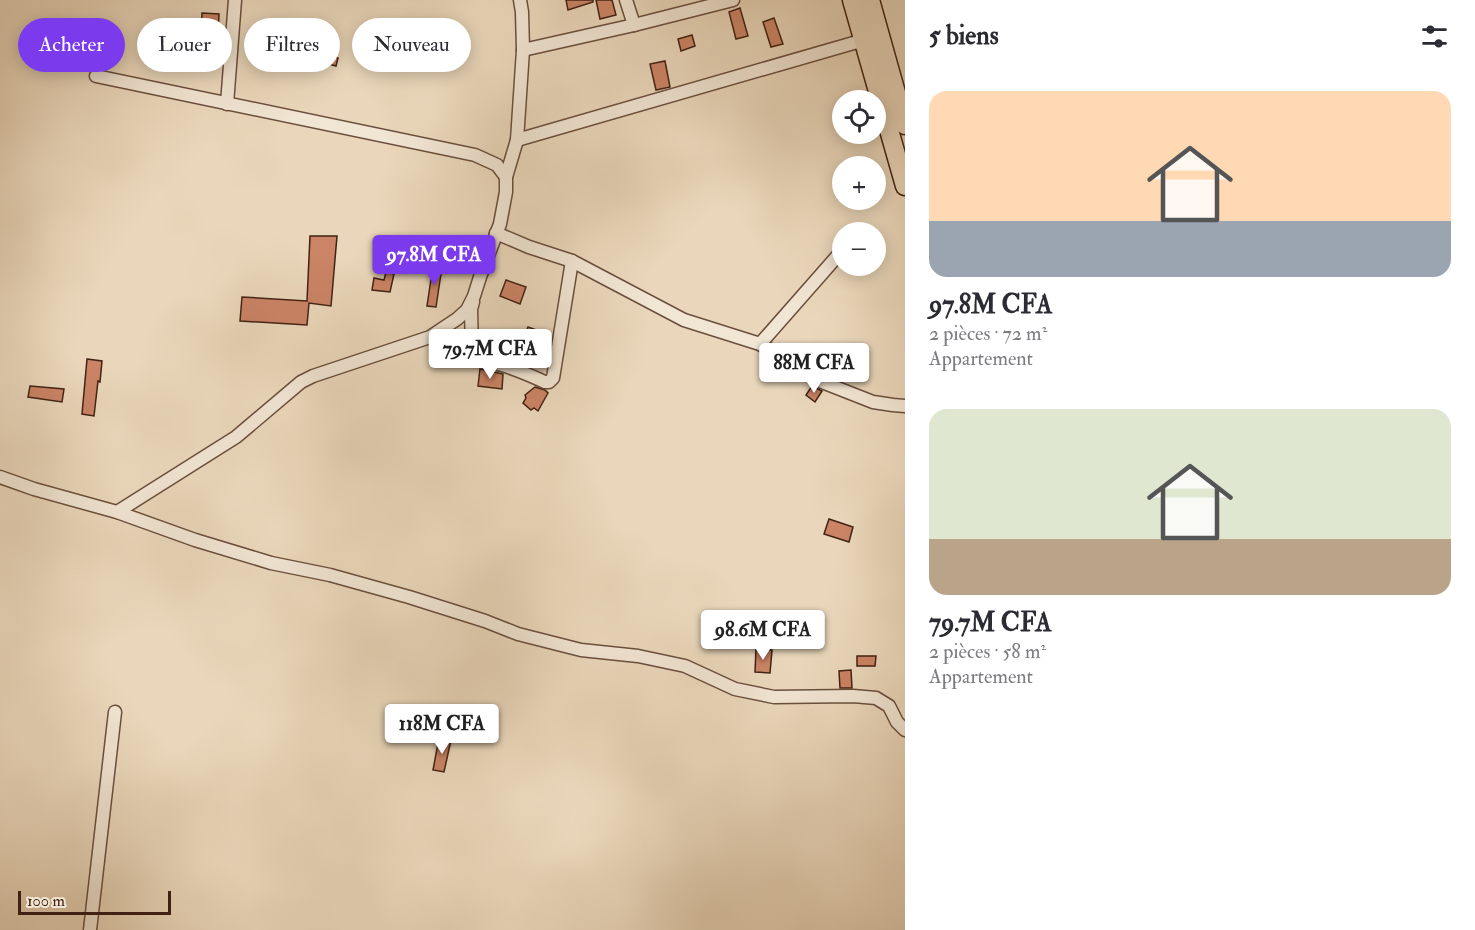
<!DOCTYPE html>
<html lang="fr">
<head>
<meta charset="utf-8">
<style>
  body { margin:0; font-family:"IM FELL Double Pica",serif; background:#f7f7f7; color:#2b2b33; height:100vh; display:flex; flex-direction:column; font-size:22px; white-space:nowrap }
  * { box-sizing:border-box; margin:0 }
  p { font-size:20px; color:#7c7c81 }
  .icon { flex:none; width:33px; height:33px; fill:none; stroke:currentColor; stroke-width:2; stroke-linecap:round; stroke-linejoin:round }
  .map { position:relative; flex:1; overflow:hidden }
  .drawer { display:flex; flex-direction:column; background:#fff; width:570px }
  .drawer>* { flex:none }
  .hud { position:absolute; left:18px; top:18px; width:570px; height:54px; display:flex; gap:12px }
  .fabs { position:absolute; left:832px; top:90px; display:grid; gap:12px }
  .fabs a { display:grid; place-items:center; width:54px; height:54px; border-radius:50%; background:#fff; box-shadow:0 3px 15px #0003; font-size:30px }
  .scale { position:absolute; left:18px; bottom:15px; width:153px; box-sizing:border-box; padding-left:6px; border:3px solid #412113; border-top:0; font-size:16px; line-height:21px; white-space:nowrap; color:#412113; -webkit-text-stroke:4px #f1e5d3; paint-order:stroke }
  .price { position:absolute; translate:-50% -51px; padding:0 14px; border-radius:6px; background:#fff; color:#222; font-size:20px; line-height:39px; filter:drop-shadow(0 2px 3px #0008) }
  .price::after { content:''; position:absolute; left:50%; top:36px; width:18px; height:14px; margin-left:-9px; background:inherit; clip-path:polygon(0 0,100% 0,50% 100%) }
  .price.selected { background:#7c3aed; color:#fff }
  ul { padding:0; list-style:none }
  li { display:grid; align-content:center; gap:12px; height:318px; padding:0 24px }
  li span { display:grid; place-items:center; height:186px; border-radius:18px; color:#555 }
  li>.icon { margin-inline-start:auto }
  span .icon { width:108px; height:108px; fill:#fffc; stroke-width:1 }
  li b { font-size:26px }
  h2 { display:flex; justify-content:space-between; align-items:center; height:72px; padding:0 24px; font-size:26px }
  .chip { padding:0 21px; border-radius:27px; background:#fff; box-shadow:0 3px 15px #0003; font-size:21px; line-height:54px }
  .chip.selected { background:#7c3aed; color:#fff }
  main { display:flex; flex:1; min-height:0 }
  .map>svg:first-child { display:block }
  .building { fill:#cb8466; stroke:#412113; stroke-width:1.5 }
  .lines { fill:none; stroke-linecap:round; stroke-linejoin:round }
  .street-casing { stroke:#6b4e3d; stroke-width:15 }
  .primary-casing { stroke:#412113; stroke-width:21 }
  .street { stroke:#f1e5d3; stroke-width:12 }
  .primary { stroke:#ead7bb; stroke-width:18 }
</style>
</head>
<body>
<main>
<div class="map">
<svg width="905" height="930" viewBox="0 0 905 930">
  <rect width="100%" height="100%" fill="#ead7bb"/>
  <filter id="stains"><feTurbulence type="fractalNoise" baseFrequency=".00333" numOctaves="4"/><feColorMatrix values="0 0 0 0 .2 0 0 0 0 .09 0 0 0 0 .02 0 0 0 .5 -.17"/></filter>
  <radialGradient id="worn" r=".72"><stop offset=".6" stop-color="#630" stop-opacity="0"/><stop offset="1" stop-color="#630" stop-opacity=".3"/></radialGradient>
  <g class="building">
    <path d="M566,0H593V2L568,10Z"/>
    <path d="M596,0H612L616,15L600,19Z"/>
    <path d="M740,8L748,36L736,39L729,12Z"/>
    <path d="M202,13L219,14L218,37L201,36Z"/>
    <path d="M774,18L783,44L771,47L763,22Z"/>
    <path d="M692,35L695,46L681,51L678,39Z"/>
    <path d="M323,54L338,58L336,66L321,62Z"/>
    <path d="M665,61L670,87L656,90L650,64Z"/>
    <path d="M310,236H337L331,306L309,303L307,325L240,321L242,297L307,301Z"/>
    <path d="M433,266L442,267L436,307L427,306Z"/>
    <path d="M386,272L394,274L390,292L372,290L374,278L384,280Z"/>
    <path d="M506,280L526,287L520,304L500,296Z"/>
    <path d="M528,327L542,332L537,345L523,340Z"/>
    <path d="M87,359L102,361L100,382L98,381L94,416L82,414Z"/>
    <path d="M480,369L503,374L502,389L478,386Z"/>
    <path d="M30,386L64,389L62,402L28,397Z"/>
    <path d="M812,386L822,391L815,402L806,395Z"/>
    <path d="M535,387L545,390L548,393L538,411L534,408L531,410L523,403L526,398L525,395Z"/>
    <path d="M829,519L853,527L849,542L824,534Z"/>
    <path d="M756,649L772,650L770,673L755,672Z"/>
    <path d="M857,656H876L875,666H857Z"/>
    <path d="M851,670L852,688H840L839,671Z"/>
    <path d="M439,738L451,740L444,772L433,770Z"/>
  </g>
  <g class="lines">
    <g class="street-casing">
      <g id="street">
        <path d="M626,0L634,25"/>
        <path d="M523,50L634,25L733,0"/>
        <path d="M96,76L475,155L497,165L506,177"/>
        <path d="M227,104L235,0"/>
        <path d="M517,140L864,40"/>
        <path d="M496,233L529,247L572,261L684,320L760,344L822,382L873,402L893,405L905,406"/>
        <path d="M473,302L471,309L472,354C477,363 485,361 494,363C512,367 529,375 545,382H549L553,378L572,261"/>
        <path d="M760,344L840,253"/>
        <path d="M0,477L34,489L117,512L195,540L271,563L330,575L409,597L485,621L518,634L581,650L638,656L685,666L735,689L774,697L853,696L876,698L889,706L897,722L905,730"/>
        <path d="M117,512L236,437L301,382L313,376L430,337L457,319L467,310L474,296L480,277L500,224L506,192V177L517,140L523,50L522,12L520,0"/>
        <path d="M90,930L115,712"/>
      </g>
    </g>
    <g class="primary-casing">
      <g id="primary">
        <path d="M852,0L905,186"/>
        <path d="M870,0L905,125"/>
      </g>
    </g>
    <use href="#street" class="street"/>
    <use href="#primary" class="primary"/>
  </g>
  <rect width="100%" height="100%" filter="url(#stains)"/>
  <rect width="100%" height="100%" fill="url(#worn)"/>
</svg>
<div class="fabs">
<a><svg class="icon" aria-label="locate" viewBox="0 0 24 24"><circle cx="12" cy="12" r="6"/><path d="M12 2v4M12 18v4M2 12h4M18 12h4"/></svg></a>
<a>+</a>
<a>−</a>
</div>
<div class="scale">100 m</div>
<b class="price selected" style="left:434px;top:286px">97.8M CFA</b>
<b class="price" style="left:490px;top:380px">79.7M CFA</b>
<b class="price" style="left:814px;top:394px">88M CFA</b>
<b class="price" style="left:763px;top:661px">98.6M CFA</b>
<b class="price" style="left:442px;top:755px">118M CFA</b>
<div class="hud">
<a class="chip selected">Acheter</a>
<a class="chip">Louer</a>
<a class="chip">Filtres</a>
<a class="chip">Nouveau</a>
</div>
</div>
<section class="drawer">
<h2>5 biens<svg class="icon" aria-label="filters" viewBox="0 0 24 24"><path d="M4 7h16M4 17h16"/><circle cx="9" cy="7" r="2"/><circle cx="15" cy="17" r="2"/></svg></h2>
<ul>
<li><span style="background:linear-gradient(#ffd9b3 70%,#9aa5b1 0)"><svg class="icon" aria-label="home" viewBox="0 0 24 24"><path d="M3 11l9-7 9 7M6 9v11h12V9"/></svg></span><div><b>97.8M CFA</b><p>2 pièces · 72 m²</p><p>Appartement</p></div></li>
<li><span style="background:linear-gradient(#dfe7d0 70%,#b9a48a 0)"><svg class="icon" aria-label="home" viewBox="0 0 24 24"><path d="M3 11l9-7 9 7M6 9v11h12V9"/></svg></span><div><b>79.7M CFA</b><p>2 pièces · 58 m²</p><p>Appartement</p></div></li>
</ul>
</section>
</main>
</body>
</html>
